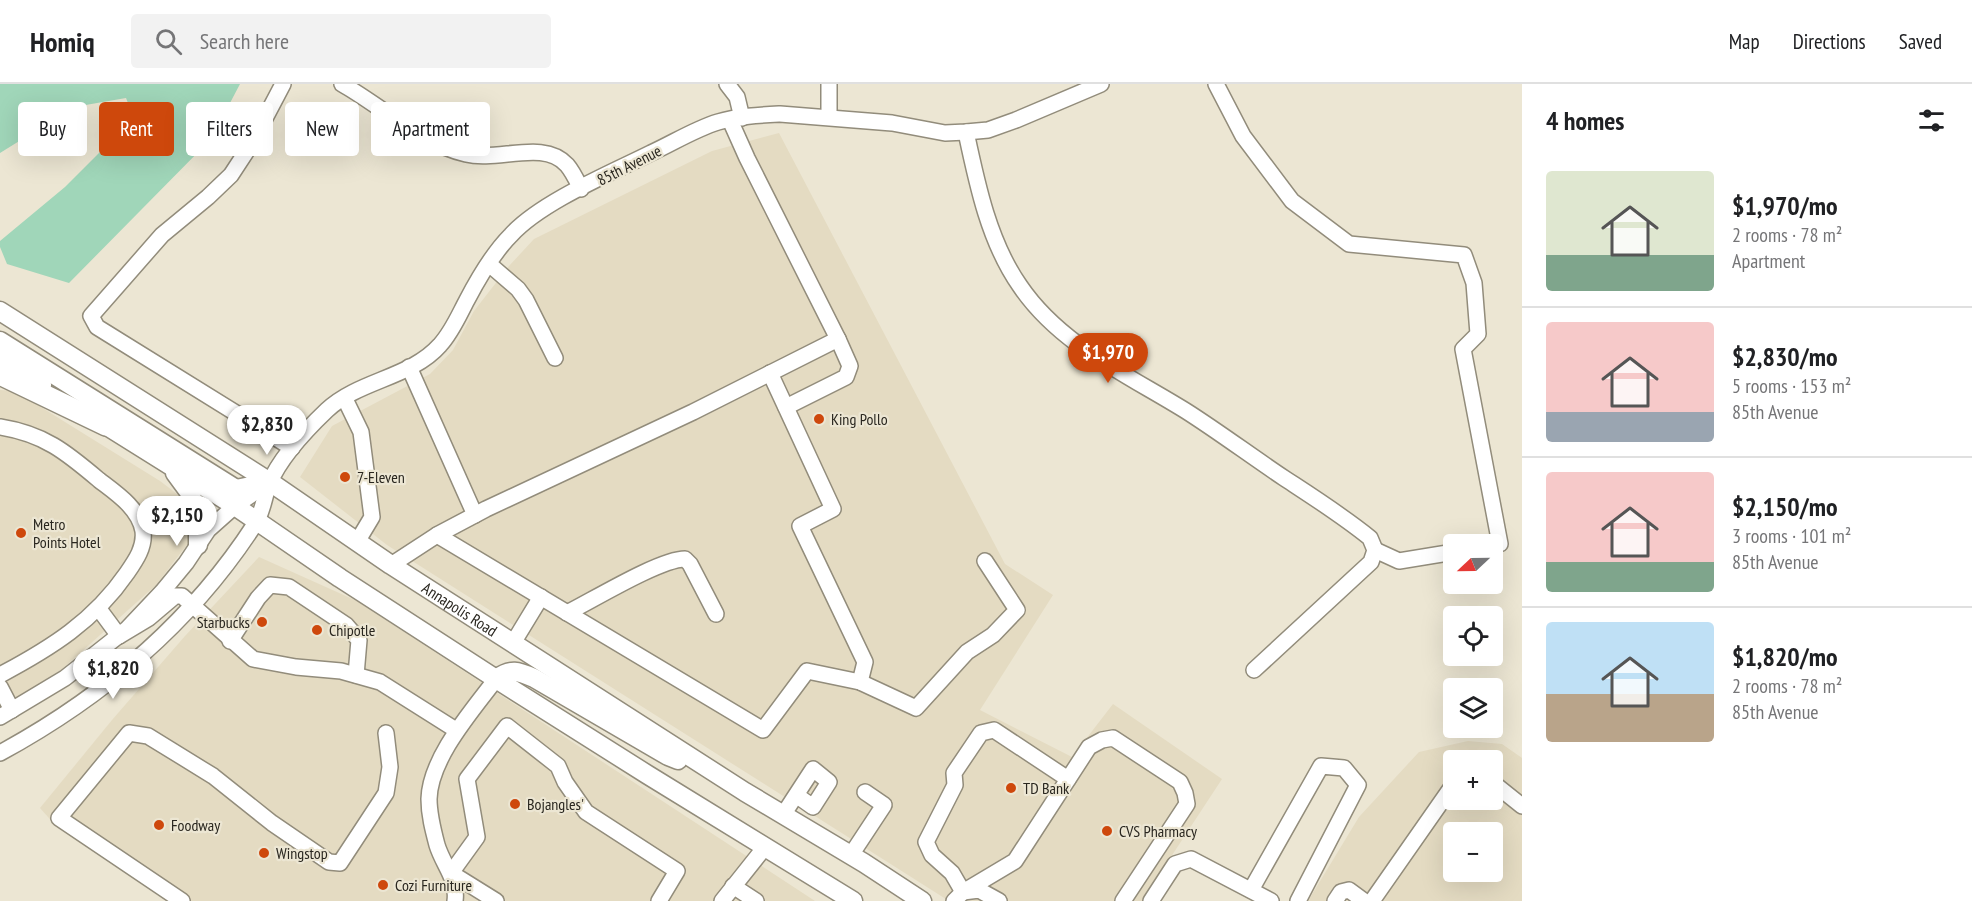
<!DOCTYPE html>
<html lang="en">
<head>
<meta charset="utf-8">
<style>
  body { margin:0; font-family:"PT Sans Narrow",sans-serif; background:#f2f2f2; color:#202124; height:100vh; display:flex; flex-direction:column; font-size:22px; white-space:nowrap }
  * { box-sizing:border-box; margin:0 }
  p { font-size:20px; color:#757577 }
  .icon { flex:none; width:33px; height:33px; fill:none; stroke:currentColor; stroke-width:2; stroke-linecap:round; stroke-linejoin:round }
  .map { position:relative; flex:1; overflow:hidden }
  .sheet { display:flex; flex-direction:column; background:#fff; width:450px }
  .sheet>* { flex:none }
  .guide { position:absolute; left:18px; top:18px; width:570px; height:54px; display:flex; gap:12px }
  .needle { width:39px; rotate:248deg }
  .buttons { position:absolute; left:1443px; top:450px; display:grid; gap:12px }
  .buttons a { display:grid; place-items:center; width:60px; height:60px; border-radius:6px; background:#fff; box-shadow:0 6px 24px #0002; font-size:30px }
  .price { position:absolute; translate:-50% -51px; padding:0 14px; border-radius:21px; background:#fff; color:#222; font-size:20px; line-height:39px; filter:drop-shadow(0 2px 3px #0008) }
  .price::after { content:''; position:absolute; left:50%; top:36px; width:18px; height:14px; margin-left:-9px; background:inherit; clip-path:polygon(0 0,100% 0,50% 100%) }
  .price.on { background:#ce480c; color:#fff }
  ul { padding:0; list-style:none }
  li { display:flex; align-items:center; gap:18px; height:150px; padding:0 24px }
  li+li { border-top:2px solid #e0e0e0 }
  li span { display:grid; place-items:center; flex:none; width:168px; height:120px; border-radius:6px; color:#555 }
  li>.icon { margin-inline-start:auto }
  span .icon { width:72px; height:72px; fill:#fffc; stroke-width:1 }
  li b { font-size:26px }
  h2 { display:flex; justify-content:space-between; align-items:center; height:72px; padding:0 24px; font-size:26px }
  .pill { padding:0 21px; border-radius:6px; background:#fff; box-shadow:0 6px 24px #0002; font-size:21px; line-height:54px }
  .pill.on { background:#ce480c; color:#fff }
  header { display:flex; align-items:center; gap:36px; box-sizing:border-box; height:84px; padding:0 30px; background:#fff; border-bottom:2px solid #e0e0e0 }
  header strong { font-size:28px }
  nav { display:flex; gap:33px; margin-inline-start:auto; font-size:21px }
  .search { width:420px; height:54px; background:#f2f2f2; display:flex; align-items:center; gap:15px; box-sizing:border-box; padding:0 21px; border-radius:6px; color:#757577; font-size:22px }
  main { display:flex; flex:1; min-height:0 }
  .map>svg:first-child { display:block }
  .built { fill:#e4dbc2; fill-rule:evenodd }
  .green { fill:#a0d6b9 }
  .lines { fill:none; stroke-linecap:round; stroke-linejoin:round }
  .minor-casing { stroke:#928c7b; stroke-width:18 }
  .major-casing { stroke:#928c7b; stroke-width:21 }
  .highway-casing { stroke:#928c7b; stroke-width:24 }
  .minor { stroke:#fff; stroke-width:15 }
  .major { stroke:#fff; stroke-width:18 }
  .highway { stroke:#fff; stroke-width:21 }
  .poi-dot { fill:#ce480c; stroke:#ece6d3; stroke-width:2 }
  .labels { text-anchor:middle; stroke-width:4.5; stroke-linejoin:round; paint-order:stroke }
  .street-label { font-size:16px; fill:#29261f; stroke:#ece6d3 }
  .poi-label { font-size:16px; fill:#29261f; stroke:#ece6d3; text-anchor:start }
</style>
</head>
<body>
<header>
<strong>Homiq</strong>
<div class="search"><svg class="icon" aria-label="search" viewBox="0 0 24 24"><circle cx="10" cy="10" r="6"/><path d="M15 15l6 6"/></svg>Search here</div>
<nav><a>Map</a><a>Directions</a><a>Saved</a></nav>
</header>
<main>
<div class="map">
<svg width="1522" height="817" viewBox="0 0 1522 817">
  <rect width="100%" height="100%" fill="#ece6d3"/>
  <g class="built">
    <path d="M779,49L1005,480L1053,511L980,626L1072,673L1113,620L1222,695L1142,817H949L387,461L300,393L332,342L430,290L453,266L474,227L509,182L534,155L712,67Z"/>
    <path d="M0,306L15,307L160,397L189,419L196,449L156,501L62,585L23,611L0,622Z"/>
    <path d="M259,473L357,517L815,817H172L56,742L40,724L112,636L185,552Z"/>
    <path d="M1468,657L1502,660L1522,674V817H1308L1359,733L1419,668ZM1454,676H1492V716H1454ZM1454,748H1492V788H1454Z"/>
  </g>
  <path class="green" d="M0,0H240L211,55L69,199L7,180L0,163V157L65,103L134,34L126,14L74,23L0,69Z"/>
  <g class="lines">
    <g class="minor-casing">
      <g id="minor">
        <path d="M283,0L252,59L231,91L208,113L162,151L91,232L97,243L292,364"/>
        <path d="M342,0C381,22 422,60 466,70C498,78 544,55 567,81C573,88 577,97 581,105"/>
        <path d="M727,0L737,13L742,34"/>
        <path d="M829,0V33"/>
        <path d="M1216,0L1243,52L1292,117L1349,160L1464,171L1474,199L1478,250L1463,265L1500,460L1492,461"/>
        <path d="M966,48C977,100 989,158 1020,202C1060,261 1128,291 1186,327C1219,348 1251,372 1284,394C1313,413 1343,432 1370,454L1375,466L1371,478L1254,586"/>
        <path d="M489,180L518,205L526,216L555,274"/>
        <path d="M409,283L475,431"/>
        <path d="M770,289L833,425L800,442L865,578L860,598"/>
        <path d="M345,315L361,348L372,433L357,458"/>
        <path d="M786,323L846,293L850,282L838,255"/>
        <path d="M0,343C44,350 66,368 99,396C116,409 139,424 143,447C145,463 136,476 127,489C94,537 51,564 0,591"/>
        <path d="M437,451L763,646L807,587L860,598L916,624L967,568L993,551L1017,526L985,477"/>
        <path d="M1375,466L1399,477L1454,468"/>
        <path d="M391,481L437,451L486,425L693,328L838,255L747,74L730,36"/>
        <path d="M99,525L119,552"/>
        <path d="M567,529C593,516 660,475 685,475L690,480L716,530"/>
        <path d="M119,552L149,534L175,512H182L253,575L296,583L341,587L380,598L456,646"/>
        <path d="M230,557L258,514L270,501L289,503L346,541L359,556L356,591"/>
        <path d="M513,559L541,513"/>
        <path d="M0,603L12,626"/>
        <path d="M0,633L65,594L127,545L162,508L186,479L208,446L235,422L267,400"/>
        <path d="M0,669C103,613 191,539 255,440C263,428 264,413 269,400C280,374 307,345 327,326C359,296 411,294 440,261C452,248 459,231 467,216C479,193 493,169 511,151C541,118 611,89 651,69C673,59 695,45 718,38C738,32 760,31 780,30L892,39L945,49L966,48L988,46L1016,36L1101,0"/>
        <path d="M1492,698L1522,722"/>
        <path d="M783,731L813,685L829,698L813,723L796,711"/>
        <path d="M851,771L884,721L865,708"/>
        <path d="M733,802L756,817"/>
        <path d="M1251,806L1321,682L1344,684L1358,701L1298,817"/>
        <path d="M963,808L952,789L932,771L926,758L955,701L954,689L981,649L994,646L1068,695"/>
        <path d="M963,808L979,806L999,817"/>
        <path d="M182,817L59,734L129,649L148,652L213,692L272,739L329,778L340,779L386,709L390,683L386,649"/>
        <path d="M455,817C458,795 443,781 437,761C433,746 429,731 429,715C430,674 472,627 496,595"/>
        <path d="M496,817L451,789L477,753L467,695L507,642L558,682L565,698L586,728L677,787L659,817"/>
        <path d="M722,817L765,763"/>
        <path d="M954,817L963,808L1015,777L1089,663L1102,656L1113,654L1180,698L1185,709L1187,720L1123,817"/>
        <path d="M1151,817L1175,780L1191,775L1271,817"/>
        <path d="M1335,817L1341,808L1349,806L1364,817"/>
        <path d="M1372,817L1451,704L1454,703"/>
      </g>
    </g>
    <g class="major-casing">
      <g id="major">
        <path id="s1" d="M0,227L270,398L391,481L745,708L864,779L922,817"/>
        <path d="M0,257L236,405L270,398"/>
        <path d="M0,275L42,301"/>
        <path d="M96,335L235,422L340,494L496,595L648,691L853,817"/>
        <path d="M175,389L189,408L198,427V461"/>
        <path d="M496,595C511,584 518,587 534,594L668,672L678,676"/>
      </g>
    </g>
    <g class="highway-casing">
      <path id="highway" d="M0,290L106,341"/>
    </g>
    <use href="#minor" class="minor"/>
    <use href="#major" class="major"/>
    <use href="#highway" class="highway"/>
  </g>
  <g class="poi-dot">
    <circle cx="819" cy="335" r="6"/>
    <circle cx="345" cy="393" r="6"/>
    <circle cx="21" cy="449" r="6"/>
    <circle cx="262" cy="538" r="6"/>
    <circle cx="317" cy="546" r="6"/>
    <circle cx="1011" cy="704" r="6"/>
    <circle cx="515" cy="720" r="6"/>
    <circle cx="159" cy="741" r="6"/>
    <circle cx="1107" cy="747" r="6"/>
    <circle cx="264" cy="769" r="6"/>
    <circle cx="383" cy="801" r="6"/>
  </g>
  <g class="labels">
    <g class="street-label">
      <text transform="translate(629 81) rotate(-27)" y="6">85th Avenue</text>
      <text dy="6" stroke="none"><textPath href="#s1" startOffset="548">Annapolis Road</textPath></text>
    </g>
    <g class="poi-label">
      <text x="831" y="341">King Pollo</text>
      <text x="357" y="399">7-Eleven</text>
      <text x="33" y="446">Metro<tspan x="33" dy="18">Points Hotel</tspan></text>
      <text x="250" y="544" text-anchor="end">Starbucks</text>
      <text x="329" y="552">Chipotle</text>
      <text x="1023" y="710">TD Bank</text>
      <text x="527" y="726">Bojangles'</text>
      <text x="171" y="747">Foodway</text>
      <text x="1119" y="753">CVS Pharmacy</text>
      <text x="276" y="775">Wingstop</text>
      <text x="395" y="807">Cozi Furniture</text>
    </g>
  </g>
</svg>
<div class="buttons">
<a><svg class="needle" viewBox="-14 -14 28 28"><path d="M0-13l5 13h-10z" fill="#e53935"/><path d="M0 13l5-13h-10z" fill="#757577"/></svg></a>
<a><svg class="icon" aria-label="locate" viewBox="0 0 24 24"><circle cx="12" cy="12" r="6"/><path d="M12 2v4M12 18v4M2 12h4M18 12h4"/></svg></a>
<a><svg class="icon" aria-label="layers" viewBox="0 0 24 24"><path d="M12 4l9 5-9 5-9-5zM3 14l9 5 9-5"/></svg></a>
<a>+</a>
<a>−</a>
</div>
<b class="price on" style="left:1108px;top:300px">$1,970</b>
<b class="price" style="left:267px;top:372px">$2,830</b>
<b class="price" style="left:177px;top:463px">$2,150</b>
<b class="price" style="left:113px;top:616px">$1,820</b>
<div class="guide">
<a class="pill">Buy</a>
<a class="pill on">Rent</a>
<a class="pill">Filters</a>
<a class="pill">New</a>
<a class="pill">Apartment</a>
</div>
</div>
<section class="sheet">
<h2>4 homes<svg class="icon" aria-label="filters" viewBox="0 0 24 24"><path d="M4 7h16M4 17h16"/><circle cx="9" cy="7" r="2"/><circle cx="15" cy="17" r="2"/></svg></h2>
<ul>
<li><span style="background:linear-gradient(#dfe7d0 70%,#7fa58c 0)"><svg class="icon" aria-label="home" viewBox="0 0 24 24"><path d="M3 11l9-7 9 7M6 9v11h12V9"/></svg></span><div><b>$1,970/mo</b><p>2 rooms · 78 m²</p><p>Apartment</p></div></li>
<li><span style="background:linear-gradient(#f6c9c9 75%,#9aa5b1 0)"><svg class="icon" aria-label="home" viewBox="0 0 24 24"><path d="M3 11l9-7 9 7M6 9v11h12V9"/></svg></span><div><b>$2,830/mo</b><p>5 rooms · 153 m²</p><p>85th Avenue</p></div></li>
<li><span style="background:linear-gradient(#f6c9c9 75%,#7fa58c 0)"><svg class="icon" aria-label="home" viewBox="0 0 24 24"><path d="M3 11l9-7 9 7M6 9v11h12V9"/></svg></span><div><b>$2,150/mo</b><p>3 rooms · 101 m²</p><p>85th Avenue</p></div></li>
<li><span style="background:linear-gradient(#bfe0f5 60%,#b9a48a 0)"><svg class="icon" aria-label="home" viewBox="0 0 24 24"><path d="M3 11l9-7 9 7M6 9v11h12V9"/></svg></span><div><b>$1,820/mo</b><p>2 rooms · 78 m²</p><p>85th Avenue</p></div></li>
</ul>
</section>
</main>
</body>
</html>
